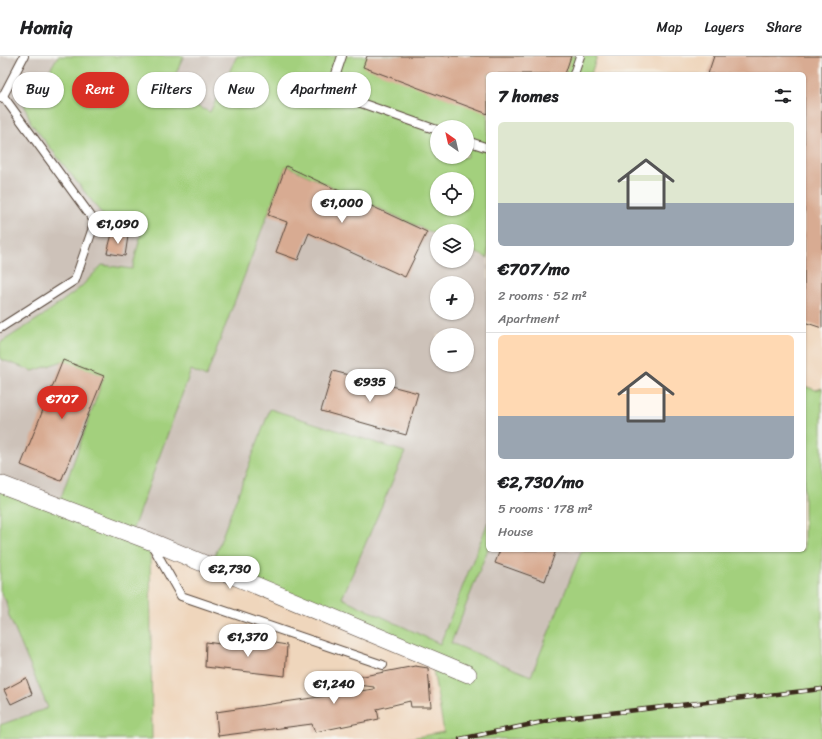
<!DOCTYPE html>
<html lang="en">
<head>
<meta charset="utf-8">
<style>
  body { margin:0; font-family:Sriracha,sans-serif; background:#f2f2f2; color:#202124; height:100vh; display:flex; flex-direction:column; font-size:15px; white-space:nowrap }
  * { box-sizing:border-box; margin:0 }
  p { font-size:13px; color:#757577 }
  .icon { flex:none; width:22px; height:22px; fill:none; stroke:currentColor; stroke-width:2; stroke-linecap:round; stroke-linejoin:round }
  .map { position:relative; flex:1; overflow:hidden }
  .panel { position:absolute; left:486px; top:16px; width:320px; height:480px; display:flex; flex-direction:column; background:#fff; border-radius:6px; box-shadow:0 1px 3px #0004 }
  .panel>* { flex:none }
  .banner { position:absolute; left:12px; top:16px; width:380px; height:36px; display:flex; gap:8px }
  .needle { width:26px; rotate:326deg }
  .tools { position:absolute; left:430px; top:64px; display:grid; gap:8px }
  .tools a { display:grid; place-items:center; width:44px; height:44px; border-radius:50%; background:#fff; box-shadow:0 1px 3px #0004; font-size:20px }
  .price { position:absolute; translate:-50% -34px; padding:0 9px; border-radius:14px; background:#fff; color:#222; font-size:13px; line-height:26px; filter:drop-shadow(0 1px 2px #0008) }
  .price::after { content:''; position:absolute; left:50%; top:24px; width:12px; height:9px; margin-left:-6px; background:inherit; clip-path:polygon(0 0,100% 0,50% 100%) }
  .price.selected { background:#d93025; color:#fff }
  ul { padding:0; list-style:none }
  li { display:grid; align-content:center; gap:8px; height:212px; padding:0 12px }
  li+li { border-top:1px solid #e0e0e0 }
  li span { display:grid; place-items:center; height:124px; border-radius:6px; color:#555 }
  li>.icon { margin-inline-start:auto }
  span .icon { width:72px; height:72px; fill:#fffc; stroke-width:1 }
  li b { font-size:17px }
  h2 { display:flex; justify-content:space-between; align-items:center; height:48px; padding:0 12px; font-size:17px }
  .tag { padding:0 14px; border-radius:18px; background:#fff; box-shadow:0 1px 3px #0004; font-size:14px; line-height:36px }
  .tag.selected { background:#d93025; color:#fff }
  header { display:flex; align-items:center; gap:24px; box-sizing:border-box; height:56px; padding:0 20px; background:#fff; border-bottom:1px solid #e0e0e0 }
  header strong { font-size:19px }
  nav { display:flex; gap:22px; margin-inline-start:auto; font-size:14px }
  .map>svg:first-child { display:block }
  .built { fill:#efd6bc }
  .industrial { fill:#cdc2b9; fill-rule:evenodd }
  .green { fill:#a3d07d; stroke:#6f7d4e; fill-rule:evenodd }
  .building { fill:#d8ab92 }
  .lines { fill:none; stroke-linecap:round; stroke-linejoin:round }
  .lane-casing { stroke:#57463a; stroke-width:10 }
  .street-casing { stroke:#57463a; stroke-width:18 }
  .lane { stroke:#fff; stroke-width:8 }
  .street { stroke:#fff; stroke-width:17 }
  .rail-casing { stroke:#3b2a1e; stroke-width:4.5 }
  .rail { stroke:#f6f6f2; stroke-width:3; stroke-dasharray:9; stroke-linecap:butt }
</style>
</head>
<body>
<header>
<strong>Homiq</strong>
<nav><a>Map</a><a>Layers</a><a>Share</a></nav>
</header>
<div class="map">
<svg width="822" height="683" viewBox="0 0 822 683">
  <rect width="100%" height="100%" fill="#f6f6f2"/>
  <filter id="ink" filterUnits="userSpaceOnUse"><feTurbulence type="fractalNoise" baseFrequency=".025" numOctaves="2"/><feDisplacementMap in="SourceGraphic" scale="8" xChannelSelector="R" yChannelSelector="G"/><feConvolveMatrix kernelMatrix="1 2 1 2 8 2 1 2 1" color-interpolation-filters="sRGB"/></filter>
  <filter id="wash" filterUnits="userSpaceOnUse"><feTurbulence type="fractalNoise" baseFrequency=".012" numOctaves="4" result="noise"/><feDisplacementMap in="SourceGraphic" scale="16" xChannelSelector="R" yChannelSelector="G"/><feGaussianBlur stdDeviation="0.9" result="paint"/><feColorMatrix in="noise" values="0 0 0 0 0 0 0 0 0 0 0 0 0 0 0 0 0 1.4 0 .05"/><feComposite in="paint" operator="in"/></filter>
  <g filter="url(#wash)">
    <rect width="100%" height="100%" fill="#f4e8d6"/>
    <g class="built">
      <path d="M597,0H822V332L816,334L804,330V18H591Z"/>
      <path d="M150,485L431,602L444,676L405,683H152Z"/>
    </g>
    <g class="industrial">
      <path d="M0,0H58L39,32L29,27L75,121L109,167L142,173L132,213L102,209L80,232L41,261L0,287Z"/>
      <path d="M184,0H237L210,56L167,37Z"/>
      <path d="M286,110L437,180V205H467V194L488,203V466L440,588L342,542L404,396L270,353L211,510L131,478L191,314L206,321ZM437,227H467V257H437ZM437,279H467V309H437Z"/>
      <path d="M0,303L33,315L63,304L104,320L58,450L0,428Z"/>
      <path d="M488,493L582,494L531,620L450,587Z"/>
      <path d="M0,535L6,545L9,560L48,652L0,669Z"/>
    </g>
    <g class="green">
      <path d="M58,0H184L167,37L210,56L237,0H597L591,18H488V202L467,193V175H437V179L286,110L206,321L191,314L131,478L150,485L152,683H0V669L48,652L9,560L6,545L0,535V428L58,450L104,320L63,305L33,315L0,303V287L41,261L80,232L102,209L132,213L142,174L109,167L31,67L23,45L28,27L39,32ZM437,71H467V101H437ZM437,123H467V153H437Z"/>
      <path d="M804,330L816,334L822,332V683H405L444,676L431,602L211,510L270,353L405,396L342,542L440,588L488,466V493L451,587L531,620L582,494H804Z"/>
    </g>
    <g id="blocks">
      <g class="building">
        <path d="M367,0H571L565,18H488V58L363,11Z"/>
        <path d="M714,0H822V272L804,266V18H708Z"/>
        <path d="M286,110L427,176L405,221L309,177L298,204L276,196L287,166L268,159Z"/>
        <path d="M112,178L128,180L125,200L107,197Z"/>
        <path d="M63,304L104,320L61,425L21,409Z"/>
        <path d="M333,315L418,337L406,379L321,355Z"/>
        <path d="M500,494H556L545,525L495,507Z"/>
        <path d="M249,583L287,589L285,620L205,611L206,586L248,592Z"/>
        <path d="M415,610L428,612L431,651H411L410,645L377,653L379,663L315,676L312,668L218,680L216,656L374,633V631L343,627V624Z"/>
        <path d="M26,622L32,638L11,648L4,634Z"/>
      </g>
    </g>
  </g>
  <g filter="url(#ink)">
    <use href="#blocks" fill-opacity="0" stroke="#57463a" stroke-width="1"/>
    <g class="lines">
      <g class="lane-casing">
        <g id="lane">
          <path d="M342,0L330,36L437,74"/>
          <path d="M574,18L580,0"/>
          <path d="M0,42L3,40L24,0"/>
          <path d="M467,85L488,92"/>
          <path d="M0,272L75,224L95,166L3,40"/>
          <path d="M152,489L181,540L383,609"/>
        </g>
      </g>
      <g class="street-casing">
        <path id="street" d="M0,428L150,485L468,618"/>
      </g>
      <use href="#lane" class="lane"/>
      <use href="#street" class="street"/>
      <g class="rail-casing">
        <path id="rail" d="M460,683L557,663L822,633"/>
      </g>
      <use href="#rail" class="rail"/>
    </g>
  </g>
</svg>
<div class="tools">
<a><svg class="needle" viewBox="-14 -14 28 28"><path d="M0-13l5 13h-10z" fill="#e53935"/><path d="M0 13l5-13h-10z" fill="#757577"/></svg></a>
<a><svg class="icon" aria-label="locate" viewBox="0 0 24 24"><circle cx="12" cy="12" r="6"/><path d="M12 2v4M12 18v4M2 12h4M18 12h4"/></svg></a>
<a><svg class="icon" aria-label="layers" viewBox="0 0 24 24"><path d="M12 4l9 5-9 5-9-5zM3 14l9 5 9-5"/></svg></a>
<a>+</a>
<a>−</a>
</div>
<b class="price" style="left:342px;top:168px">€1,000</b>
<b class="price" style="left:118px;top:189px">€1,090</b>
<b class="price" style="left:370px;top:347px">€935</b>
<b class="price selected" style="left:62px;top:364px">€707</b>
<b class="price" style="left:230px;top:534px">€2,730</b>
<b class="price" style="left:248px;top:602px">€1,370</b>
<b class="price" style="left:334px;top:649px">€1,240</b>
<div class="banner">
<a class="tag">Buy</a>
<a class="tag selected">Rent</a>
<a class="tag">Filters</a>
<a class="tag">New</a>
<a class="tag">Apartment</a>
</div>
<section class="panel">
<h2>7 homes<svg class="icon" aria-label="filters" viewBox="0 0 24 24"><path d="M4 7h16M4 17h16"/><circle cx="9" cy="7" r="2"/><circle cx="15" cy="17" r="2"/></svg></h2>
<ul>
<li><span style="background:linear-gradient(#dfe7d0 65%,#9aa5b1 0)"><svg class="icon" aria-label="home" viewBox="0 0 24 24"><path d="M3 11l9-7 9 7M6 9v11h12V9"/></svg></span><div><b>€707/mo</b><p>2 rooms · 52 m²</p><p>Apartment</p></div></li>
<li><span style="background:linear-gradient(#ffd9b3 65%,#9aa5b1 0)"><svg class="icon" aria-label="home" viewBox="0 0 24 24"><path d="M3 11l9-7 9 7M6 9v11h12V9"/></svg></span><div><b>€2,730/mo</b><p>5 rooms · 178 m²</p><p>House</p></div></li>
</ul>
</section>
</div>
</body>
</html>
